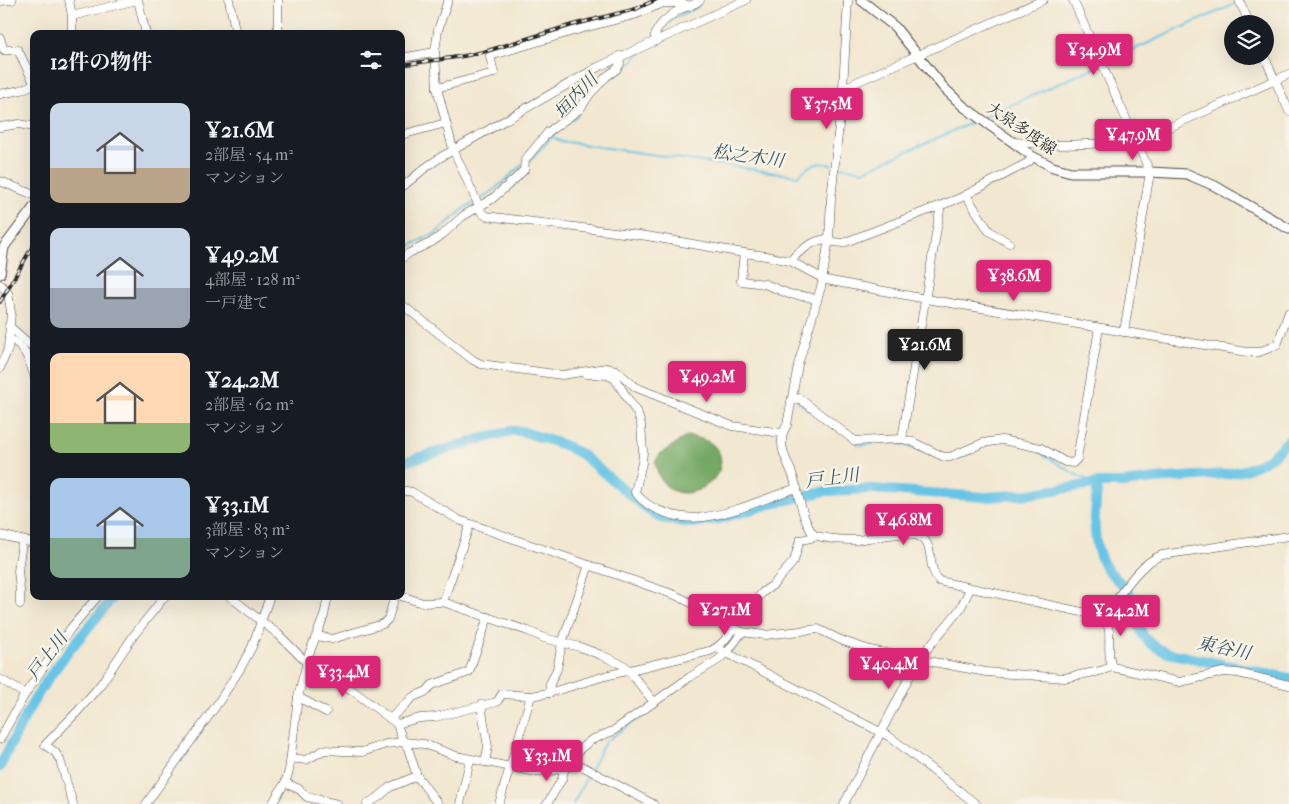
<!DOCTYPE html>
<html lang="ja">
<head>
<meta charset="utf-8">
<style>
  body { margin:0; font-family:"IM FELL French Canon","Noto Serif JP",serif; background:#242831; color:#f1f3f6; height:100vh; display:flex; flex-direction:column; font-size:19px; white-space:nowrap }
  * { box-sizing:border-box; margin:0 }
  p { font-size:16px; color:#9ea1a6 }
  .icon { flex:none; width:28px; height:28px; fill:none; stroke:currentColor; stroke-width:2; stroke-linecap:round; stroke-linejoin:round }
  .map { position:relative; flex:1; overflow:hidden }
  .drawer { position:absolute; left:30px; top:30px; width:375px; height:570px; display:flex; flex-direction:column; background:#171b24; border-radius:10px; box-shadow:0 5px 20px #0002 }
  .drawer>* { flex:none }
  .controls { position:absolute; left:1224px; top:15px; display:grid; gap:10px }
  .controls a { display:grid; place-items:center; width:50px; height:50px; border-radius:50%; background:#171b24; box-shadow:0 5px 20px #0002; font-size:25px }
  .price { position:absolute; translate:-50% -42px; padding:0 11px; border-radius:5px; background:#db2777; color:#fff; font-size:16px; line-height:32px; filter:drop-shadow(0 1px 2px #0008) }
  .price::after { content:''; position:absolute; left:50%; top:30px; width:15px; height:11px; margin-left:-8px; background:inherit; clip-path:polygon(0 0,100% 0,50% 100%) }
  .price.on { background:#222; color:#fff }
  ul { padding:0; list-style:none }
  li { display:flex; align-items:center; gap:15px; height:125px; padding:0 20px }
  li span { display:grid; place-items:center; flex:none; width:140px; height:100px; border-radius:10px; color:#555 }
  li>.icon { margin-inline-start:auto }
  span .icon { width:60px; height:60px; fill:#fffc; stroke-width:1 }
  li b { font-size:21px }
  h2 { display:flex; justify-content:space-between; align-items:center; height:60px; padding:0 20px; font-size:21px }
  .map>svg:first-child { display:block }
  .forest { fill:#74a865; stroke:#506a48 }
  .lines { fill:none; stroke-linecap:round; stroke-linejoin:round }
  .stream { stroke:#68c4e6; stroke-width:2 }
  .river { stroke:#68c4e6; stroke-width:10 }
  .minor-casing { stroke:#494744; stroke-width:9 }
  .major-casing { stroke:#494744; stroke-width:11 }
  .minor { stroke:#fff; stroke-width:8 }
  .major { stroke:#fff; stroke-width:9 }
  .rail-casing { stroke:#2b2b2b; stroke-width:4 }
  .rail { stroke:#f7f3e8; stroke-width:2; stroke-dasharray:5.5; stroke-linecap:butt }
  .labels { text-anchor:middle; stroke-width:5; stroke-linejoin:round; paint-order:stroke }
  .street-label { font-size:16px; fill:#2b2b2b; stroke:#f7f3e8 }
  .water-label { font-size:18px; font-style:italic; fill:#3d5963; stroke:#f7f3e8 }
</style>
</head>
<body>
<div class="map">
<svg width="1289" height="804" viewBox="0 0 1289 804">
  <rect width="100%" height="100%" fill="#f7f3e8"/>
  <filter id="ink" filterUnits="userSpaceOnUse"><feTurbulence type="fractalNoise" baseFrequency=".02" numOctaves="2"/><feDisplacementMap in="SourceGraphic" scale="10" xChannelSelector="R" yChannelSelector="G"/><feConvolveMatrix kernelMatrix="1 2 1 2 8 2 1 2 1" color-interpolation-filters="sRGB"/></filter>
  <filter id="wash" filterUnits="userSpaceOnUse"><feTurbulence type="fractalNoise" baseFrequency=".0096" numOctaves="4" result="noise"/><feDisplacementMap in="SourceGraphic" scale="20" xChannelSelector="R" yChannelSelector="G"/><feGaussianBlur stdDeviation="1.12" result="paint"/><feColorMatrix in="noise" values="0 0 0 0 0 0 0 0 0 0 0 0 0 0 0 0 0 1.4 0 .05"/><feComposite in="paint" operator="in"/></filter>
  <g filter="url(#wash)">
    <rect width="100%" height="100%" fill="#f2e7d0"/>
    <path class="forest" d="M687,436C695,437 705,439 712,444C715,446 717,450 719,453C733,483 665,521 655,462L660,454Z"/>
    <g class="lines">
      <g class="stream">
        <path d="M663,28L675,17L696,8L698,6"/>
        <path d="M1104,63L1237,3"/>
        <path d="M611,78C622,72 631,64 639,54"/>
        <path d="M984,117L1098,66"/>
        <path d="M553,137L560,141L798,176C809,165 817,161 832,165"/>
        <path d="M529,161L562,126L578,115"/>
        <path d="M837,166L863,171L973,122"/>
        <path d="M478,201L493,191L523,164"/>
        <path d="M401,250L436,233L466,207L474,203"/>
        <path d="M797,401L809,410"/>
        <path d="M890,443H898L924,451"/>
        <path d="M858,445L873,444"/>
        <path d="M1038,451C1058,462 1075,478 1098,483"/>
        <path d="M957,458L978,449"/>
        <path d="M591,769L605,742L652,709"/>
        <path d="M573,804L589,773"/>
      </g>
      <g class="river">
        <path d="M401,463L470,442L511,431H521L564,445L581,454L648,510L661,518L692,523L719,519L767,505L827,491L872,489L986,497L1030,494L1098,483H1123L1154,479L1226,474L1245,470L1259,464L1271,457L1289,440"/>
        <path d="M1098,483C1095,509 1090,542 1105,566C1112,577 1125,584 1130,595C1143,625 1132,638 1168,653L1289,678"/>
        <path d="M0,767C13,741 24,715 40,691C61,657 89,628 114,596"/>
      </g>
    </g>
  </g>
  <g filter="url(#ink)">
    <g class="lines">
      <g class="minor-casing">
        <g id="minor">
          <path d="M69,0L72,16V34"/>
          <path d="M138,0L146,34"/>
          <path d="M229,0L236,34"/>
          <path d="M278,0V32"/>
          <path d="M448,0L438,30L435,52L437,88L453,149L482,213L486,216L647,236L744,253L766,256L790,261L826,280L926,299L1247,352H1259L1277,345L1289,312"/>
          <path d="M848,0L843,88L831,199L829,239L821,287L798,365L787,425C784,430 782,434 782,440C781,453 789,464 793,476C799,494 802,521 814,535C826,539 843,540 856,540C871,539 916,526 926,542C933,552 928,568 939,581L1105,617"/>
          <path d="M1073,0L1150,172L1124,332"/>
          <path d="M1239,0L1250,24"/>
          <path d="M0,1L12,0"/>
          <path d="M72,16L137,0"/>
          <path d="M267,34L281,33"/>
          <path d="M0,38L4,50H18L34,83"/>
          <path d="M655,40C653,28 669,16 679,10C686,6 694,6 700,0"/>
          <path d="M1264,56L1289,111"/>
          <path d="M401,58L435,52"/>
          <path d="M437,88L494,73L490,56L580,29L634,15L663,3H682L690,6"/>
          <path d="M843,88L1043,0"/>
          <path d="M0,94L21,90L34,84"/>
          <path d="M0,127L19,124L34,127"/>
          <path d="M401,135L446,123"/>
          <path d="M1013,142L1062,145L1136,142L1289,74"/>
          <path d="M0,181L34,195"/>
          <path d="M401,188L425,168L441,157L598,67L746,0"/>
          <path d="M966,195L989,231L1009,243"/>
          <path d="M744,253L741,281L765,284L789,294L809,297L817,300"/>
          <path d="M401,259L409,253L432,242L443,234L463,216L492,199L515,179L524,170L525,160L548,132L580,109L590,94L607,76L617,69L620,64L619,56"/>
          <path d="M790,261C799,251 816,238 829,239L833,242L843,243L960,198L1029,162L1032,156"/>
          <path d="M401,304L473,360L481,364L562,375L606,368L616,370L635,387L732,426L782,433"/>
          <path d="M9,326L34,348"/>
          <path d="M9,338C25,346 29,360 34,375"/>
          <path d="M0,368L8,349L11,312L8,293L1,285"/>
          <path d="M587,374L608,375L615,379L637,413L641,424L643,452L642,463L635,492C649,512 681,520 704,517C736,513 767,497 797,488"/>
          <path d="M791,402L799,398L855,441L902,439L913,442L944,457H950L983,443L1002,440L1041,448L1065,462L1073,463L1077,459L1099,328"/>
          <path d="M902,439L940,210L939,207"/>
          <path d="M401,490L412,492L459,520L675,595L734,624"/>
          <path d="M0,535L34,543"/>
          <path d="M229,596L278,634L312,668L352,690L397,724L402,739L408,748L417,776L438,804"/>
          <path d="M401,596L423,603L443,602L528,631L544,638L580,647L601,655L625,666L654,702"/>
          <path d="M443,602L470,524"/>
          <path d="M20,604V590L18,571L22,542"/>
          <path d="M1105,617C1112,611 1116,601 1121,593C1132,578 1144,562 1162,555L1289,536"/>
          <path d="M1105,617C1114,636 1105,649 1112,667"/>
          <path d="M733,628L742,632L765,635L818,629L843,641L870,650L986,672L1064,678L1100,671L1112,667L1180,682L1223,672L1238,673L1289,685"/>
          <path d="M317,636L332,639L383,624L388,619L395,596"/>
          <path d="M718,648L723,651L890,737L976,804"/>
          <path d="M0,679L25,694"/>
          <path d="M549,693L550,684L557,669L562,643L589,565"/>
          <path d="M298,697L326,712"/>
          <path d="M481,705L488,747L485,762"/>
          <path d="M390,719L413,697L427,691L432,685L469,672L488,617"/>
          <path d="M397,724L420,718L435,717L497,702L502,694L531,696L549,693L605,676L710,651C720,647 731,635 734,624L763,592L773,585L794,561L800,540L811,538L814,535"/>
          <path d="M0,739L25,694L71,628L98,596"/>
          <path d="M291,758L306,760L324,750L362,752L386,744L404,742L424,744L456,756L531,771H551L578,764L653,804"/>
          <path d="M573,764L579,750L591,740L613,731L690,677L718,660L729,650L742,632"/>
          <path d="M285,783L299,789L307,797L337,804"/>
          <path d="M73,804L60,760L55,752L45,745L78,711L101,684L134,635L165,596"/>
          <path d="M146,804L218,703L240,669L252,647L270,596"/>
          <path d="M272,804L285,783L289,771L298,697L309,654L324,616L328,596"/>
          <path d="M367,804L380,796L390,787L417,776"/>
          <path d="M460,804L470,760"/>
          <path d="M499,804L531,696"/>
          <path d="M547,804L562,779L565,767"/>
          <path d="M844,804L918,660L960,609L970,589"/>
        </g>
      </g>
      <g class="major-casing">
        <g id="major">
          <path d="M861,0L895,27L943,87L963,106L1032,156L1053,167L1071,172H1150L1187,174L1215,186L1289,229"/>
          <path d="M0,274L4,247L34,207"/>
        </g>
      </g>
      <use href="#minor" class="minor"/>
      <use href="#major" class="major"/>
      <g class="rail-casing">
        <g id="rail">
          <path d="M401,65L464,56L487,51L572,25L636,9L655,0"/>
          <path d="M0,302L34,244"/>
        </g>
      </g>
      <use href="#rail" class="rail"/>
    </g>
  </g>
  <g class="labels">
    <g class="street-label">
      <text transform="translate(1022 128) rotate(34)" y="6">大泉多度線</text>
    </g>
    <g class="water-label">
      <text transform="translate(576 96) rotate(-47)" y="6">垣内川</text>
      <text transform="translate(748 156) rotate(8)" y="6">松之木川</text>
      <text transform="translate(832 478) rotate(-7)" y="6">戸上川</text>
      <text transform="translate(1224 648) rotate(12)" y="6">東谷川</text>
      <text transform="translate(47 656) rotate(-53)" y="6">戸上川</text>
    </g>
  </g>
</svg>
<div class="controls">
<a><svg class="icon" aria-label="layers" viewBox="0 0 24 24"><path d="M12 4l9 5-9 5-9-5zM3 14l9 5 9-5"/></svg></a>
</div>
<b class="price" style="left:1094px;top:76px">¥34.9M</b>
<b class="price" style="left:827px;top:130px">¥37.5M</b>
<b class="price" style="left:1133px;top:161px">¥47.9M</b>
<b class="price" style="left:1014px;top:302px">¥38.6M</b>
<b class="price on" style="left:925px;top:371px">¥21.6M</b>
<b class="price" style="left:707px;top:403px">¥49.2M</b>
<b class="price" style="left:904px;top:546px">¥46.8M</b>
<b class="price" style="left:725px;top:636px">¥27.1M</b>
<b class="price" style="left:1121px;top:637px">¥24.2M</b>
<b class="price" style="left:889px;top:690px">¥40.4M</b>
<b class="price" style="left:343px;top:698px">¥33.4M</b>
<b class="price" style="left:547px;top:782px">¥33.1M</b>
<section class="drawer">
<h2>12件の物件<svg class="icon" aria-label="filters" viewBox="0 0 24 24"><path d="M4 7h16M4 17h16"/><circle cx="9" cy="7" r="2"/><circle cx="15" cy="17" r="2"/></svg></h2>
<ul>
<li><span style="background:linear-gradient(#c9d6e8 65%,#b9a48a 0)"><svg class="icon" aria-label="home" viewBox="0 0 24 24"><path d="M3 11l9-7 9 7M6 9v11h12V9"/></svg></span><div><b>¥21.6M</b><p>2部屋 · 54 m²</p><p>マンション</p></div></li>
<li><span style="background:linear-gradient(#c9d6e8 60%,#9aa5b1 0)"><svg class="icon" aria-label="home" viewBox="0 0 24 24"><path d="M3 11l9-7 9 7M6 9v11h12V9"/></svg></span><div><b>¥49.2M</b><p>4部屋 · 128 m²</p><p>一戸建て</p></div></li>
<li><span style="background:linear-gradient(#ffd9b3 70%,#8fb573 0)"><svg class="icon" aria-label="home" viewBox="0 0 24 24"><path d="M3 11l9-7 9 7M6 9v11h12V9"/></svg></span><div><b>¥24.2M</b><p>2部屋 · 62 m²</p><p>マンション</p></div></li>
<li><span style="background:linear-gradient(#a9c7e8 60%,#7fa58c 0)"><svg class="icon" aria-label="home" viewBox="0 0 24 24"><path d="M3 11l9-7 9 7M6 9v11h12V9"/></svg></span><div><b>¥33.1M</b><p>3部屋 · 83 m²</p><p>マンション</p></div></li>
</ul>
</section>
</div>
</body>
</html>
